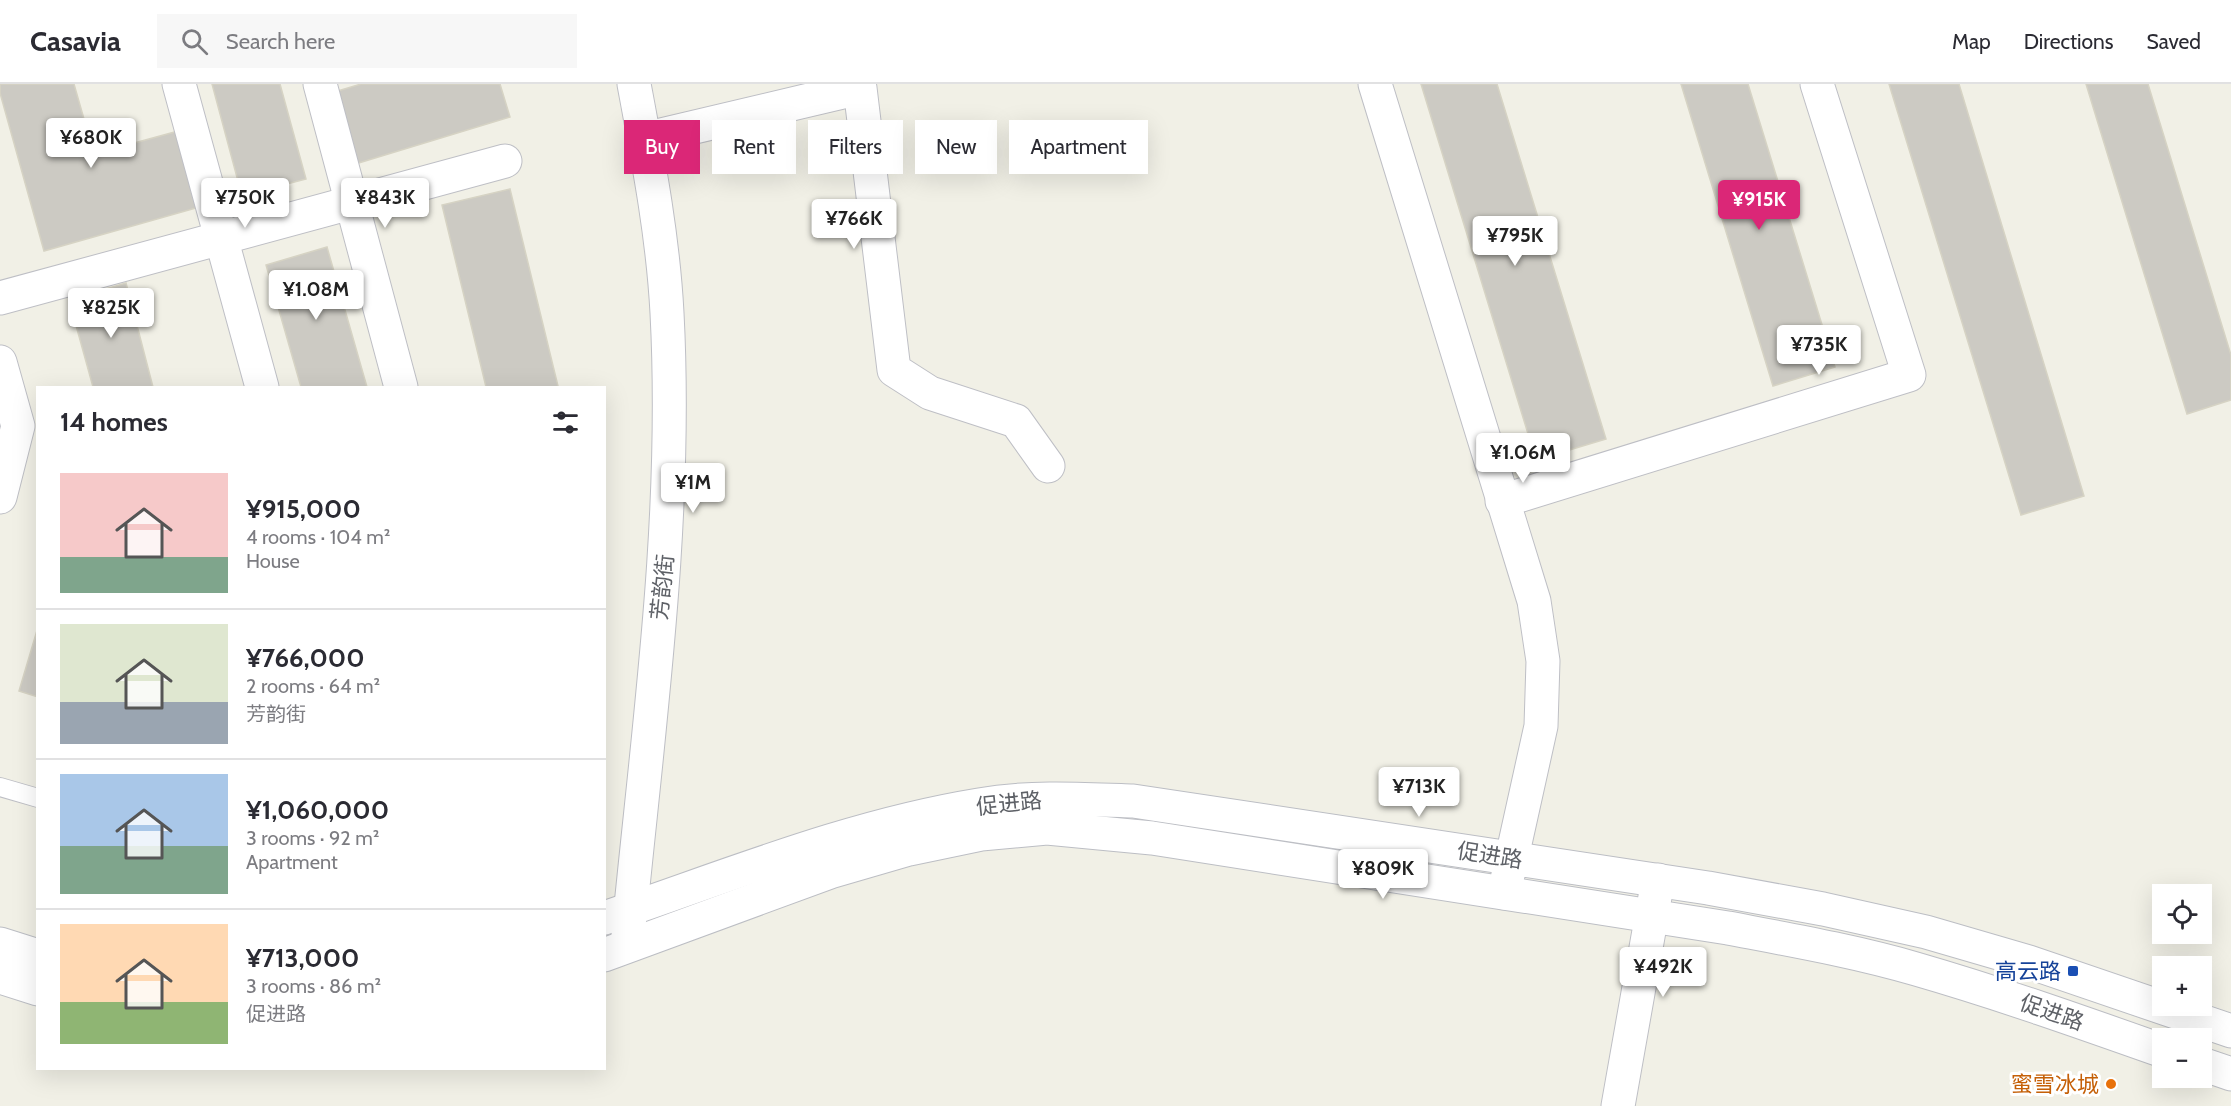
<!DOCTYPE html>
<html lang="en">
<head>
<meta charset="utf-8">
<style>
  body { margin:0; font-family:Cabin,"Noto Sans SC",sans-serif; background:#f7f7f7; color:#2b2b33; height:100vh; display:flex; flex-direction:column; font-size:22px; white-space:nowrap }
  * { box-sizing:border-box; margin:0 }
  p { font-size:20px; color:#7c7c81 }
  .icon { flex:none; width:33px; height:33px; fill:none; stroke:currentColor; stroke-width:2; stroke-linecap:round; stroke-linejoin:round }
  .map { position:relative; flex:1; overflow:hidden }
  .sheet { position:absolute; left:36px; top:302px; width:570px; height:684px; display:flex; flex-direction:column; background:#fff; border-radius:0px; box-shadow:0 6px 24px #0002 }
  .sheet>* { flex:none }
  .top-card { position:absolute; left:624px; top:36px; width:570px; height:54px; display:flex; gap:12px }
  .tools { position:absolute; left:2152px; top:800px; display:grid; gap:12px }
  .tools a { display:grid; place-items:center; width:60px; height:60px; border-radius:0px; background:#fff; box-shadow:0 6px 24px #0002; font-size:30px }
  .price { position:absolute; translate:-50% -51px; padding:0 14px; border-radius:6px; background:#fff; color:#222; font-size:20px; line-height:39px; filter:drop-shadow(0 2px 3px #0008) }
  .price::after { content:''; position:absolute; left:50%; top:36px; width:18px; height:14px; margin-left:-9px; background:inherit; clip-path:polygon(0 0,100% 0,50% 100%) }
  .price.selected { background:#db2777; color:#fff }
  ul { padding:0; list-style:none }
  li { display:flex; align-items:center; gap:18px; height:150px; padding:0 24px }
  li+li { border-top:2px solid #e1e1e2 }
  li span { display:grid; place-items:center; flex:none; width:168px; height:120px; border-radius:0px; color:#555 }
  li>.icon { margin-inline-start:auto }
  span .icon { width:72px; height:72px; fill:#fffc; stroke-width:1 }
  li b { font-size:26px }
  h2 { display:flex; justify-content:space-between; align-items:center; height:72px; padding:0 24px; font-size:26px }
  .chip { padding:0 21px; border-radius:0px; background:#fff; box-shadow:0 6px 24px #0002; font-size:21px; line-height:54px }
  .chip.selected { background:#db2777; color:#fff }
  header { display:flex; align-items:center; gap:36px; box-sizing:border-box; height:84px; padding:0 30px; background:#fff; border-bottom:2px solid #e1e1e2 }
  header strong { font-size:28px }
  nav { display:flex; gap:33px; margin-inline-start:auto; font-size:21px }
  .search { width:420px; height:54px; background:#f7f7f7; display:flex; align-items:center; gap:15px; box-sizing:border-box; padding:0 21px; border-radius:0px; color:#7c7c81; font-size:22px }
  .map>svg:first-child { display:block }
  .building { fill:#cccac3; stroke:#d6d3c4; stroke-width:1.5 }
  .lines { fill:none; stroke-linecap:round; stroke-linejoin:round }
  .service-casing { stroke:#bebfc5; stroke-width:20 }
  .minor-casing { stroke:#bebfc5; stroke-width:35 }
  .tertiary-casing { stroke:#bebfc5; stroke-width:35 }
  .secondary-casing { stroke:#bcbec4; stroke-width:35 }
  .service { stroke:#fff; stroke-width:18 }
  .minor { stroke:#fff; stroke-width:33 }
  .tertiary { stroke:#fff; stroke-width:33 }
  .secondary { stroke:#fff; stroke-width:33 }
  .transit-dot { fill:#1a4fb4; stroke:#fff; stroke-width:2 }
  .food-dot { fill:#e8710a; stroke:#fff; stroke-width:2 }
  .labels { text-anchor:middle; stroke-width:6; stroke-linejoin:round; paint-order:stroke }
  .street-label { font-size:22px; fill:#5e6167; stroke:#fff }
  .transit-label { font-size:22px; fill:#164399; stroke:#fff; text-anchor:end }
  .food-label { font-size:22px; fill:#c56008; stroke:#fff; text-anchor:end }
</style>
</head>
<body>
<header>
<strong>Casavia</strong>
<div class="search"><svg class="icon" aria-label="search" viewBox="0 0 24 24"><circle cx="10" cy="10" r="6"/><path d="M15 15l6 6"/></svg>Search here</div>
<nav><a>Map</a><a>Directions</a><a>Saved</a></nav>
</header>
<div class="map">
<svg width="2231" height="1022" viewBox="0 0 2231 1022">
  <rect width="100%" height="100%" fill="#f1f0e6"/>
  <g class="building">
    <path d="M0,0H74L94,70L182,46L203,122L44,167L0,9Z"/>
    <path d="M212,0H280L306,95L242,112Z"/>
    <path d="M361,0H500L510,33L352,81L331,9Z"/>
    <path d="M1421,0H1497L1606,355L1536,376Z"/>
    <path d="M1681,0H1748L1835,283L1773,302Z"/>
    <path d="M1889,0H1959L2084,412L2021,431Z"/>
    <path d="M2086,0H2148L2231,271V316L2187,330Z"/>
    <path d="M510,105L558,302L556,303H486L442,121Z"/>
    <path d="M327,163L367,303H301L266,181Z"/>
    <path d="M126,199L153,303H93L69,216Z"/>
    <path d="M38,543V613L19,607Z"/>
  </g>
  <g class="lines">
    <g class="service-casing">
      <path id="service" d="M0,703L38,714"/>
    </g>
    <g class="minor-casing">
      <g id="minor">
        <path d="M179,0L262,303"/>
        <path d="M320,0L401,303"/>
        <path d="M1375,0L1534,517L1543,577L1541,642L1504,809"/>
        <path d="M644,55L860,4L894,286L930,309L1016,337L1048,382"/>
        <path d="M0,214L505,77"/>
        <path d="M0,278L18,342L0,413"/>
        <path d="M1502,417L1909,291L1817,0"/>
        <path d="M1618,1022L1658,796"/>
      </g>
    </g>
    <g class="tertiary-casing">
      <path id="tertiary" d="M628,852C648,645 678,437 667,229C663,152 648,75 634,0"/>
    </g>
    <g class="secondary-casing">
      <g id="secondary">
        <path d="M604,834C728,792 850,742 979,721C1030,712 1081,715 1133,717L1708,804L1823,825L1926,848L2029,878L2231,947"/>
        <path d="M0,860L38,872"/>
        <path d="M604,871L830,788L909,765L981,750L1047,744L1152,754L1728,844C1791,856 1854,867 1916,885C1999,909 2081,938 2163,967"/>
        <path d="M0,893L38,905"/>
        <path d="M2202,980L2231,990"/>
      </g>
    </g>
    <use href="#service" class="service"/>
    <use href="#minor" class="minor"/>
    <use href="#tertiary" class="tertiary"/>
    <use href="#secondary" class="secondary"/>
  </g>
  <rect class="transit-dot" x="2067" y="881" width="12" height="12" rx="3"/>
  <circle class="food-dot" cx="2111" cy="1000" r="6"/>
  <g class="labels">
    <g class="street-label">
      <text transform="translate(662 503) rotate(-84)" y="8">芳韵街</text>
      <text transform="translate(1009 719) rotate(-6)" y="8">促进路</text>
      <text transform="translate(1490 771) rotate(9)" y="8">促进路</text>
      <text transform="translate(2052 928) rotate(19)" y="8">促进路</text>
    </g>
    <g class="transit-label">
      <text x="2061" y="895">高云路</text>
    </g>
    <g class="food-label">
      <text x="2099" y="1008">蜜雪冰城</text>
    </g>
  </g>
</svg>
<div class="tools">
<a><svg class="icon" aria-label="locate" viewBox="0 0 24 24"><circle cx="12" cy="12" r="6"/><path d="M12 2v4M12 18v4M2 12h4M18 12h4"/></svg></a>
<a>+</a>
<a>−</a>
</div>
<b class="price" style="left:91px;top:85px">¥680K</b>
<b class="price" style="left:245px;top:145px">¥750K</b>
<b class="price" style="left:385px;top:145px">¥843K</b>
<b class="price selected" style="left:1759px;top:147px">¥915K</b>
<b class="price" style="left:854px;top:166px">¥766K</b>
<b class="price" style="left:1515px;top:183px">¥795K</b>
<b class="price" style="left:316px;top:237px">¥1.08M</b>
<b class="price" style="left:111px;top:255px">¥825K</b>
<b class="price" style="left:1819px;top:292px">¥735K</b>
<b class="price" style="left:1523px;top:400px">¥1.06M</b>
<b class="price" style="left:693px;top:430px">¥1M</b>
<b class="price" style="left:1419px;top:734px">¥713K</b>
<b class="price" style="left:1383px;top:816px">¥809K</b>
<b class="price" style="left:1663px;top:914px">¥492K</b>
<div class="top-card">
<a class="chip selected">Buy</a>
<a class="chip">Rent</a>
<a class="chip">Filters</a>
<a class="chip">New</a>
<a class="chip">Apartment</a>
</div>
<section class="sheet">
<h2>14 homes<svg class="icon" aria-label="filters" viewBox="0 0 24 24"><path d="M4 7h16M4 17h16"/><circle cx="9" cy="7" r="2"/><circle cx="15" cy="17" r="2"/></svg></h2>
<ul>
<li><span style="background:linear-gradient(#f6c9c9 70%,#7fa58c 0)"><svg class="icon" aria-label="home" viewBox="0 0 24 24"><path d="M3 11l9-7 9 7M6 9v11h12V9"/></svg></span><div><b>¥915,000</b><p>4 rooms · 104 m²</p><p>House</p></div></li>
<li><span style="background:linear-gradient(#dfe7d0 65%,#9aa5b1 0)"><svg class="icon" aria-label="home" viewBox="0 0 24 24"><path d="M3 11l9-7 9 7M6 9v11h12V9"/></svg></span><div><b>¥766,000</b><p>2 rooms · 64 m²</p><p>芳韵街</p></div></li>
<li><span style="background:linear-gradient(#a9c7e8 60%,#7fa58c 0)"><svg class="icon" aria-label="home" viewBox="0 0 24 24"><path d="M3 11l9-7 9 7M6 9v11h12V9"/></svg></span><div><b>¥1,060,000</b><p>3 rooms · 92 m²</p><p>Apartment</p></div></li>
<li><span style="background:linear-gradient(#ffd9b3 65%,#8fb573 0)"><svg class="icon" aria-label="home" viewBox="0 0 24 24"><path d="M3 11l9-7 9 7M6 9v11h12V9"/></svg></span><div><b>¥713,000</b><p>3 rooms · 86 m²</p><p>促进路</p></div></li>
</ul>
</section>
</div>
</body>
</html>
